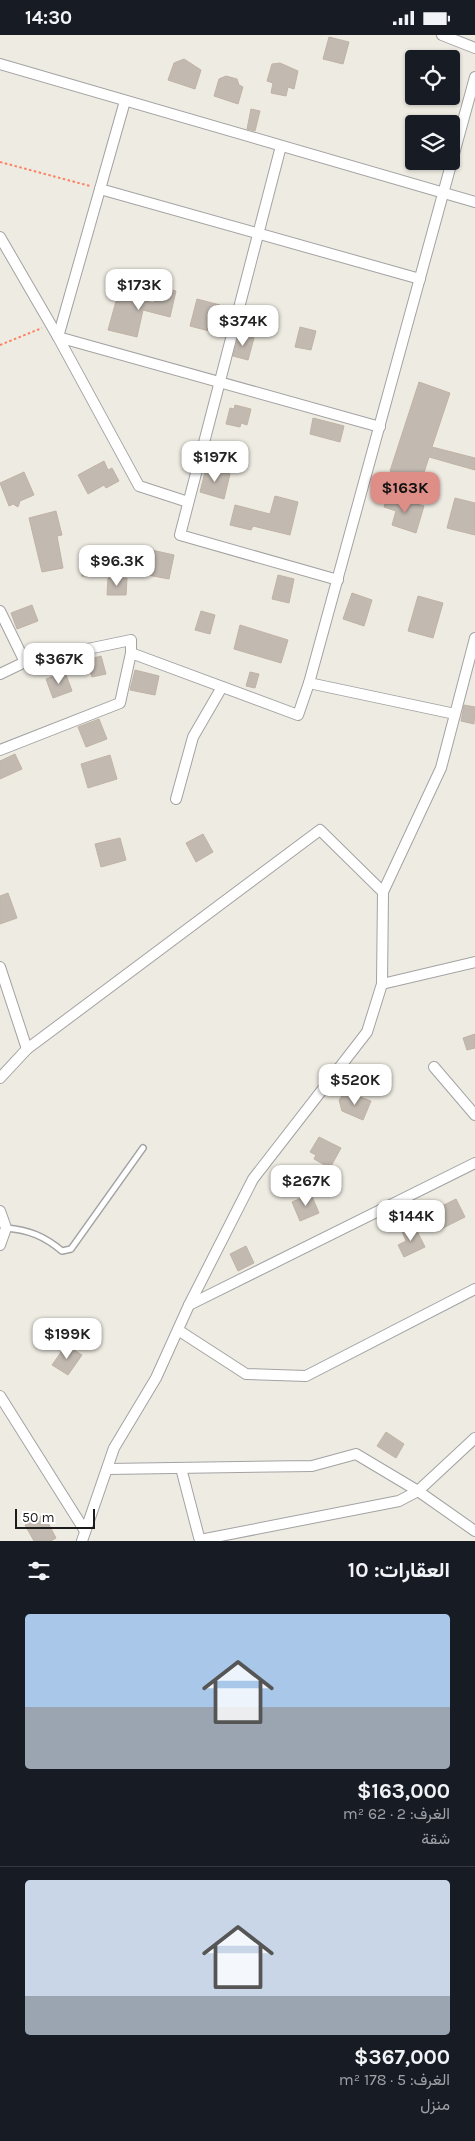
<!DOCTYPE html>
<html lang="ar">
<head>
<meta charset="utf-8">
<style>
  body { margin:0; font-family:Karla,Vazirmatn,sans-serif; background:#20242c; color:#f1f3f6; direction:rtl; height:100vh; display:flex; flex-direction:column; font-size:19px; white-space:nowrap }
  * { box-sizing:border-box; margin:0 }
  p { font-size:16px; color:#9ea1a6 }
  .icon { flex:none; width:28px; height:28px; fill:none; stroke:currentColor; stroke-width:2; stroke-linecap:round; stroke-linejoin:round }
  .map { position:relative; height:1506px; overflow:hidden; direction:ltr }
  .panel { display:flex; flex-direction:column; background:#171b24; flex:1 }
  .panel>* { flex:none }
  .tools { position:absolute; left:405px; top:15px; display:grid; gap:10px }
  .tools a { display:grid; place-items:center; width:55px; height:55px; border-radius:5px; background:#171b24; box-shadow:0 1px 4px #0004; font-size:25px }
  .scale { position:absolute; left:15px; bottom:12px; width:80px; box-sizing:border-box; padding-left:5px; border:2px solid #1c1c1c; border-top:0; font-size:14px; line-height:18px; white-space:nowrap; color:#1c1c1c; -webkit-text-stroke:4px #fff; paint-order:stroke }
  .price { position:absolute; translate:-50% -42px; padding:0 11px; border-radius:10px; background:#fff; color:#222; font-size:16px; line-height:32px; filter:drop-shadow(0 1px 2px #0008) }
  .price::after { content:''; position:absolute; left:50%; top:30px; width:15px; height:11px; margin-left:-8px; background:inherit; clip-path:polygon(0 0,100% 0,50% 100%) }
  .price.selected { background:#df8d87; color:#111 }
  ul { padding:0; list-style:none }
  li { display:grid; align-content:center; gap:10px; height:265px; padding:0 25px }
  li+li { border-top:1px solid #363941 }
  li span { display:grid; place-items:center; height:155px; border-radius:5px; color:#555 }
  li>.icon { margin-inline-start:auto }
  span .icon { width:90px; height:90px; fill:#fffc; stroke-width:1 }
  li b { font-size:21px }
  h2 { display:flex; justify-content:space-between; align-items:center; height:60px; padding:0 25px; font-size:21px }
  .status { display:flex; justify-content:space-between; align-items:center; height:35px; padding:0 25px; background:#171b24; direction:ltr }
  .status svg { height:14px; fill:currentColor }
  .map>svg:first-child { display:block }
  .building { fill:#c2bab1; stroke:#c0b3a4 }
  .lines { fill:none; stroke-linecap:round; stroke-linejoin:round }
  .lane-casing { stroke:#a3a3a3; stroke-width:8 }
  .street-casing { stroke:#a3a3a3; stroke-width:12 }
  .path { stroke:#fd8063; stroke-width:2; stroke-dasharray:2.5 2.5; stroke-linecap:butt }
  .lane { stroke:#fff; stroke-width:5 }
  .street { stroke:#fff; stroke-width:10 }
</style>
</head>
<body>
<div class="status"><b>14:30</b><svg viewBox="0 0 49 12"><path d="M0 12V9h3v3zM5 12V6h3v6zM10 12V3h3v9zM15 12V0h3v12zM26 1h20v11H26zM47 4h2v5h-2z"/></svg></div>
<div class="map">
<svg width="475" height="1506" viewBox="0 0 475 1506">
  <rect width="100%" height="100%" fill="#eeebe2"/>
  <g class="building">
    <path d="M329,2L349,7L343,29L323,24Z"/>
    <path d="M184,24L201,35L195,54L168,45L174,28Z"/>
    <path d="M280,28L298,36L294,54L288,52L286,61L271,58L273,48L267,46L272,29Z"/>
    <path d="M226,41L237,44L239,50L243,52L238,69L214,61L219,44Z"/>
    <path d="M251,74L260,76L255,96L247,94Z"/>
    <path d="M158,251L176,256L170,282L143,275L137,302L108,295L118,259L154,268Z"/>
    <path d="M197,264L220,270L213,297L190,291Z"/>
    <path d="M300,292L316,296L311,315L295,312Z"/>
    <path d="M239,299L254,303L248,325L233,321Z"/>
    <path d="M419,347L450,358L432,412L475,423V435L429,422L421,447L390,436Z"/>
    <path d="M235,370L251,374L247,390L241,388L240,392L226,389L230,373L234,374Z"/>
    <path d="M313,383L344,391L340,407L310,399Z"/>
    <path d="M104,426L108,435L112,433L119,446L106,453L104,450L88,459L78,440Z"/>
    <path d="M206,433L230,439L224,464L200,457Z"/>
    <path d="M24,437L34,460L20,466L18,472L13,469L9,471L0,448Z"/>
    <path d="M275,461L298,467L290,500L253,491L251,495L230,490L235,470L270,479Z"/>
    <path d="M387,461L424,471L416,498L392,490L396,476L384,472Z"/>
    <path d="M455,463L475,468V500L447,493Z"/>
    <path d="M56,476L62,500L57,501L63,533L42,537L29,483Z"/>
    <path d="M147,514L174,520L169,544L142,539Z"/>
    <rect x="82" y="520" width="18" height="21"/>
    <path d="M278,540L294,544L289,568L272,564Z"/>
    <path d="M108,543H127L126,560H107Z"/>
    <path d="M352,558L372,565L364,591L343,584Z"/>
    <path d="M418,561L443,568L433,603L408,596Z"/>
    <path d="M32,570L38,586L17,594L11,578Z"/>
    <path d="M201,576L215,580L210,599L195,595Z"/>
    <path d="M240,590L288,605L281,628L234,614Z"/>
    <path d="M101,621L106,639L92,642L87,625Z"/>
    <path d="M135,635L159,641L155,660L130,655Z"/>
    <path d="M65,637L72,656L53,663L46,644Z"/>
    <path d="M250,637L259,639L255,653L246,651Z"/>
    <path d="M464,670L475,672L474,689L461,686Z"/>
    <path d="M99,684L107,704L86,712L78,692Z"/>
    <path d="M15,719L22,734L0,744V726Z"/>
    <path d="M110,720L117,744L88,753L81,729Z"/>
    <path d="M203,799L213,817L196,827L186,808Z"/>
    <path d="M120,803L126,825L101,832L95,809Z"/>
    <path d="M8,858L17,883L0,889V861Z"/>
    <path d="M475,999V1013L467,1015L463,1003Z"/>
    <path d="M350,1058L371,1066L363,1085L342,1076L339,1065L342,1061L349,1060Z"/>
    <path d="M319,1102L341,1113L330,1133L314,1124L316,1120L310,1117Z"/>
    <path d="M311,1159L319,1178L300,1186L292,1167Z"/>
    <path d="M456,1164L465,1182L441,1194L432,1176Z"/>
    <path d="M414,1190L425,1212L404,1222L398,1210L406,1206L402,1196Z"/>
    <path d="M246,1211L254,1228L238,1236L230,1219Z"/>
    <path d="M66,1310L82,1320L68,1340L52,1330Z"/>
    <path d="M386,1397L404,1409L396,1423L377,1411Z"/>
    <path d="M44,1480L56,1503L51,1506H34L25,1490Z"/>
  </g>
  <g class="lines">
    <g class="lane-casing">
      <path id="lane" d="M6,1193C29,1195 44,1201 62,1216L71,1214L143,1113"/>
    </g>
    <g class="street-casing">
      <g id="street">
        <path d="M442,0L475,13"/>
        <path d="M0,29L475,167"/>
        <path d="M125,66L58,302L380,392"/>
        <path d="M281,111L180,500L338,545"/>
        <path d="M100,154L420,244"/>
        <path d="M0,202L58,302L139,451L188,467"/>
        <path d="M0,576L25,627"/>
        <path d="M0,639L25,627L131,605V618L298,680L309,648L475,42"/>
        <path d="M309,648L455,679"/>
        <path d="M0,715L120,668L131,618"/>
        <path d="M176,764L193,702L222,652"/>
        <path d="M0,932L27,1014"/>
        <path d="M382,949L475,927"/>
        <path d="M434,1032L475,1080"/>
        <path d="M0,1043L27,1014L320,795L383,857"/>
        <path d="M0,1176L6,1193L0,1210"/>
        <path d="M189,1270L475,1128"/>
        <path d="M178,1295L246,1339L306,1341L475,1254"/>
        <path d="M0,1361L85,1496"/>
        <path d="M181,1433L200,1506"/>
        <path d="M107,1434L312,1431L356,1419L418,1456L475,1496"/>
        <path d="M200,1505L399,1466L418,1456L475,1403"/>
        <path d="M82,1506L114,1413L156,1343L189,1270L253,1144L367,997L382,949L383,857L441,733L475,603"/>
      </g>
    </g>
    <g class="path">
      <path d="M0,127L90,151"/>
      <path d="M0,310L42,293"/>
    </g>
    <use href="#lane" class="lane"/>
    <use href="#street" class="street"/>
  </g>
</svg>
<div class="tools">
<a><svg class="icon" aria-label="locate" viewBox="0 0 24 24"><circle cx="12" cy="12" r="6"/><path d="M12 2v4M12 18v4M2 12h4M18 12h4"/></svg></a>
<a><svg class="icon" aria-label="layers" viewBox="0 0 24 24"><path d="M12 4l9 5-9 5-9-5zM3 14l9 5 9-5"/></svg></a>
</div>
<div class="scale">50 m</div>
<b class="price" style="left:139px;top:276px">$173K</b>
<b class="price" style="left:243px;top:312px">$374K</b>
<b class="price" style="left:215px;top:448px">$197K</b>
<b class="price selected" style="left:405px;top:479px">$163K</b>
<b class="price" style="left:117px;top:552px">$96.3K</b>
<b class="price" style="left:59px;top:650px">$367K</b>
<b class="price" style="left:355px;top:1071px">$520K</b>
<b class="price" style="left:306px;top:1172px">$267K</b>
<b class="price" style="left:411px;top:1207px">$144K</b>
<b class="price" style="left:67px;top:1325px">$199K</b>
</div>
<section class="panel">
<h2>العقارات: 10<svg class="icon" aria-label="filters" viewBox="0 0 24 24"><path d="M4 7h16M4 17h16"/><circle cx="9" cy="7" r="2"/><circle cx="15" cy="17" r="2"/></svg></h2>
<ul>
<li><span style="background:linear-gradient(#a9c7e8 60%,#9aa5b1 0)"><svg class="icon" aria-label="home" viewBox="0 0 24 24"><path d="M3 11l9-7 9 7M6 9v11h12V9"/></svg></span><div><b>$163,000</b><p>الغرف: 2 · 62 m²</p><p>شقة</p></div></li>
<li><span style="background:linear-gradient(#c9d6e8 75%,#9aa5b1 0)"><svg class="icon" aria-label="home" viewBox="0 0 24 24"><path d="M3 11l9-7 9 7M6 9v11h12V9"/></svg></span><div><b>$367,000</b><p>الغرف: 5 · 178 m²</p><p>منزل</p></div></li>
</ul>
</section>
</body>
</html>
